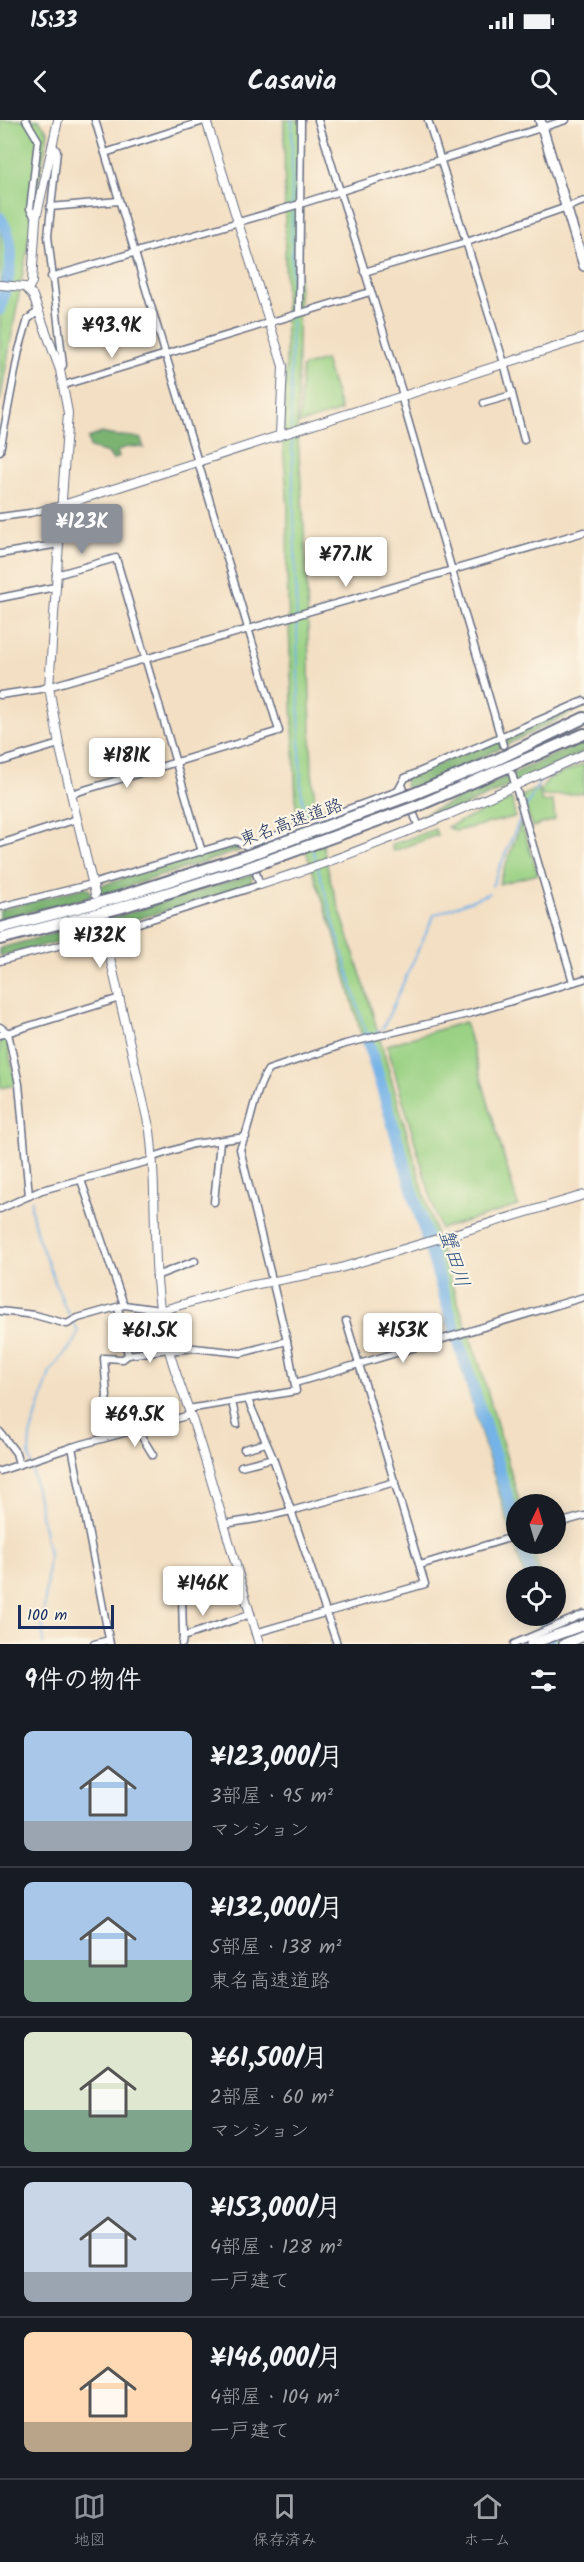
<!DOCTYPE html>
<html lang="ja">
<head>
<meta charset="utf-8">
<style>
  body { margin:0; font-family:Kalam,"Klee One",sans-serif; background:#20242c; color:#f1f3f6; height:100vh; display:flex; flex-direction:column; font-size:22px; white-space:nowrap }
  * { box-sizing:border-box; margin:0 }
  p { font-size:20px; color:#9ea1a6 }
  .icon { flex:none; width:33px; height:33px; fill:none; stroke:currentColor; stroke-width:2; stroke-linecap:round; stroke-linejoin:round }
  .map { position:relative; height:1524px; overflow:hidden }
  .drawer { display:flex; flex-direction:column; background:#171b24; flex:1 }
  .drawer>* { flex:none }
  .needle { width:39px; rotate:5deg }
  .fabs { position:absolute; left:506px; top:1374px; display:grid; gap:12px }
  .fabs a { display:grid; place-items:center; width:60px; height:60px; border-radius:50%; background:#171b24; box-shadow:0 3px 15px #0003; font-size:30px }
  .scale { position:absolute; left:18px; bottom:15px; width:96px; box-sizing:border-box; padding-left:6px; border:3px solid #1b2f5e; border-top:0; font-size:16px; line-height:21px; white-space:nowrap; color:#1b2f5e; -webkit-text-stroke:4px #fcf5e5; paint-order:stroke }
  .price { position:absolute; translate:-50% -51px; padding:0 14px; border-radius:6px; background:#fff; color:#222; font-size:20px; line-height:39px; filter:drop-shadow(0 2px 3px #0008) }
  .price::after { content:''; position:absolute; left:50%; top:36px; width:18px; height:14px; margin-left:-9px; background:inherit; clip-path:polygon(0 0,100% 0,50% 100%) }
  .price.on { background:#8c9099; color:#fff }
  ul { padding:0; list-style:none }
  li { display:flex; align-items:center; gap:18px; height:150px; padding:0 24px }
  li+li { border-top:2px solid #363941 }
  li span { display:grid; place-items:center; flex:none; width:168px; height:120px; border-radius:9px; color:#555 }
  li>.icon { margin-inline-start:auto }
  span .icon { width:72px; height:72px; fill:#fffc; stroke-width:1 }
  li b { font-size:26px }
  h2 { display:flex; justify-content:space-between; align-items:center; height:72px; padding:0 24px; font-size:26px }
  .status { display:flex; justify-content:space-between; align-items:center; height:42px; padding:0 30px; background:#171b24; direction:ltr }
  .status svg { height:16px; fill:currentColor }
  header { display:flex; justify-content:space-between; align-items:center; height:78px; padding:0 24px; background:#171b24; font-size:27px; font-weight:600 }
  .tab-bar { display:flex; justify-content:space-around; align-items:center; height:84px; border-top:2px solid #363941; background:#171b24; font-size:16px; color:#9ea1a6 }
  .tab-bar a { display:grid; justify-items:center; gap:3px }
  .tab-bar .on { color:#8c9099 }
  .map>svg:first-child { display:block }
  .green { fill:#9ad184; stroke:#5a8071; stroke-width:1.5 }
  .forest { fill:#7bb372; stroke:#4b7168; stroke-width:1.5 }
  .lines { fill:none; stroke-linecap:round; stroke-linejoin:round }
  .stream { stroke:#74b2e7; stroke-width:2 }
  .river { stroke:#74b2e7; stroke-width:12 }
  .minor-casing { stroke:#676d81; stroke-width:9 }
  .tertiary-casing { stroke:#676d81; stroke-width:10 }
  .primary-casing { stroke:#676d81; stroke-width:12 }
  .trunk-casing { stroke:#676d81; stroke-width:12 }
  .motorway-casing { stroke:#676d81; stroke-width:14 }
  .minor { stroke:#fff; stroke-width:6 }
  .tertiary { stroke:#fff; stroke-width:8 }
  .primary { stroke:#fff; stroke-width:9 }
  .trunk { stroke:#fff; stroke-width:9 }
  .motorway { stroke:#fff; stroke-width:10 }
  .motorway-bridge-casing { stroke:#676d81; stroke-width:14; stroke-linecap:butt }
  .motorway-bridge { stroke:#fff; stroke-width:10 }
  .labels { text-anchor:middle; stroke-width:4.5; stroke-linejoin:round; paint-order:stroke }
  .street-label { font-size:18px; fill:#1b2f5e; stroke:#fcf5e5 }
  .water-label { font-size:20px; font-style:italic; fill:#365687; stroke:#fcf5e5 }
</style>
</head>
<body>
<div class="status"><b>15:33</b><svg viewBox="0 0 49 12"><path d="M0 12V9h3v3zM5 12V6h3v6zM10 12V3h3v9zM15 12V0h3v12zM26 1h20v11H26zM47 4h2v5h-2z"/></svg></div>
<header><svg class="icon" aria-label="back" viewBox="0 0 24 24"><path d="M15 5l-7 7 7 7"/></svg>Casavia<svg class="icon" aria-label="search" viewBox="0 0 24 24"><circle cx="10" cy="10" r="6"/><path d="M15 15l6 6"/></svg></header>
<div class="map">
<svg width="584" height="1524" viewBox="0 0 584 1524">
  <rect width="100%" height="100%" fill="#fcf5e5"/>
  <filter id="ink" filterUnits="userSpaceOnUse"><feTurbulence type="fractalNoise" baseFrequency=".0167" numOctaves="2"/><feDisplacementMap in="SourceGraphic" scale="12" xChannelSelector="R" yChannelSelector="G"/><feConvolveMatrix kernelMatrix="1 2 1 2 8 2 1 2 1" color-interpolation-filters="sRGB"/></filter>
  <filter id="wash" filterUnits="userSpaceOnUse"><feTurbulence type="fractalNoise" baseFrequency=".008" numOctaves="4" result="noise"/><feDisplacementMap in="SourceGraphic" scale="24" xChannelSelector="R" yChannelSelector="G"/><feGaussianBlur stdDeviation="1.35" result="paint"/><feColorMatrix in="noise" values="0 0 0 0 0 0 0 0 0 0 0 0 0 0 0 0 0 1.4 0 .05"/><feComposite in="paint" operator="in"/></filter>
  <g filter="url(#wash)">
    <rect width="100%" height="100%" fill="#f3dfc3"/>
    <g class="green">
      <path d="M0,0H39L48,12L0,281Z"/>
      <path d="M284,0H301L297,304L306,438L312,652L317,698L331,763L367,874L442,1136L480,1246L520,1384H516V1424H531L541,1456H524L365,928L334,813L297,705L287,455L288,387L282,313L286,245Z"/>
      <path d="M325,240L341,291L299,304L302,247Z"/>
      <path d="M584,644V673L543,676L540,672L548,659Z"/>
      <path d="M538,668L542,682L553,681L555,700L532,707L522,676Z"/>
      <path d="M512,679L515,697L456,711L447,707Z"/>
      <path d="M521,703L538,754L499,764Z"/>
      <path d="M435,709L437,715L393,731L391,725Z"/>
      <path d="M465,902L518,1086L440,1109L387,925Z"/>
      <path d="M6,917L16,965L0,968V919Z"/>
      <path d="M536,1496H554L564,1524H544Z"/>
    </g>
    <g class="forest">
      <path d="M102,313C115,318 129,314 141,319L144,328C133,325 126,326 117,332L119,337L113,340L108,333L90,328L88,318Z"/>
      <path d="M584,581V587L417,669H408L405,666V658Z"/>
      <path d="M584,621V632L419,707L418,697Z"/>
      <path d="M235,723L240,725L239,731L102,775L99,771V766Z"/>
      <path d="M253,754L251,764L236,770L111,807L108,803L109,799Z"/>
      <path d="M87,767L91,773L90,777L0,799V790Z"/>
      <path d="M93,803L96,809L95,813L0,836V828Z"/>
    </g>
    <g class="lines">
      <g class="stream">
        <path d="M291,309L292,0"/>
        <path d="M292,315L301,670L306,704"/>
        <path d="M525,689L541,659L584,639"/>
        <path d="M312,727L367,918"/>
        <path d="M492,766L522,694"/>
        <path d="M371,916L383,908L434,795L490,773"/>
        <path d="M32,1079L31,1089L37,1115L64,1185L78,1211L75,1221L50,1252L30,1316L29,1334L49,1435L43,1502V1524"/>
      </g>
      <g class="river">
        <path d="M0,98C20,128 8,157 0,189"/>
        <path d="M367,918L443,1172L516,1403"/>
        <path d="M522,1424L532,1456"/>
        <path d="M543,1496L551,1524"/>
      </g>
    </g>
  </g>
  <g filter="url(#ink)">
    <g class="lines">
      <g class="minor-casing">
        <g id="minor">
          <path d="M26,0L38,20L30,89L36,99"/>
          <path d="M318,0L403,275"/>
          <path d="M428,0L504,243L524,320"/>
          <path d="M52,24L57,31L48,116L63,245L60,250"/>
          <path d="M105,33L207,0"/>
          <path d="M50,87L119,81"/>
          <path d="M364,152L467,122L584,81"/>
          <path d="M51,157L300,84L566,0"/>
          <path d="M299,193L301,0"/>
          <path d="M64,265L370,172"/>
          <path d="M401,276L503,625"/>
          <path d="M484,283L512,275"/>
          <path d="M0,331L19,230L28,199L39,191"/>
          <path d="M0,397L30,393L63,385"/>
          <path d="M0,434L59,424"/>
          <path d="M56,455L116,438L202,732"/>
          <path d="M0,478L55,467"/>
          <path d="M0,575L41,569L584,412"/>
          <path d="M0,642L59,624"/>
          <path d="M512,654L573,862"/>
          <path d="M402,665L419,707"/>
          <path d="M71,674L279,611L95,0"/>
          <path d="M0,724L77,699"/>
          <path d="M0,787L92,764L236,721L247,726L398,671L405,658L584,581"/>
          <path d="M0,841L104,814L260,765L249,732"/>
          <path d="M0,907L8,913L19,964L29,1076"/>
          <path d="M0,915L120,878"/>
          <path d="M153,1037L193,1024L246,1017"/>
          <path d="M81,1060L124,1185"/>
          <path d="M214,1082L220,1021"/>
          <path d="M0,1089L42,1070L153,1040"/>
          <path d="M156,1156L195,1141"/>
          <path d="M0,1191L35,1195L67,1204L78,1198L124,1185L160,1190"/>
          <path d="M169,1231L194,1228L241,1233L287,1221"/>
          <path d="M128,1235L168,1229"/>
          <path d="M295,1263L584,1177"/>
          <path d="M248,1280L273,1338L337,1524"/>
          <path d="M232,1282L237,1304"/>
          <path d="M188,1289L296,1271L287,1221L240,1029C252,1004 253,973 268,950L345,924L472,893L584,859"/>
          <path d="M137,1309L153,1335"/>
          <path d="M0,1312L16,1333L19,1344"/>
          <path d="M115,1315L105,1286L107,1276L104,1238L123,1239L128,1235L118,1187"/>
          <path d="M72,1327L110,1524"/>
          <path d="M244,1329L266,1323"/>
          <path d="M241,1346L273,1338"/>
          <path d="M0,1351L72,1327L190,1295"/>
          <path d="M224,1404L256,1399L291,1391L395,1362"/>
          <path d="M555,1404L584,1396"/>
          <path d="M420,1445L516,1416"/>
          <path d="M255,1513L425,1464L346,1201"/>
          <path d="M183,1517L182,1476H197L214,1479L244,1470"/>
          <path d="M94,1524L109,1520"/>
          <path d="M182,1524L183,1517L251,1494"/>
          <path d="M514,1524L584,1494"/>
        </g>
      </g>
      <g class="tertiary-casing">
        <g id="tertiary">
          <path d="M206,0L283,246L280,314"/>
          <path d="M0,165L25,167L33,176L60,250L68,293L49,567L59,624L95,774"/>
          <path d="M28,169L32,162L36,99L58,0"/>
          <path d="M63,385L584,218"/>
          <path d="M260,765C371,729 478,684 584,634"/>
          <path d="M102,803L150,1011C158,1074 151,1138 162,1201C169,1240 185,1276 197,1314C219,1384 238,1454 259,1524"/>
          <path d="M160,1191L243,1167L337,1149L584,1075"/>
        </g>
      </g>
      <g class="primary-casing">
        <path id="primary" d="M540,0L584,146"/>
      </g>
      <g class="trunk-casing">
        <g id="trunk">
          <path d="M531,1524L584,1505"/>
          <path d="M564,1524L584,1516"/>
        </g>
      </g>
      <g class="motorway-casing">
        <g id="motorway">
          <path d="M411,675L494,641L584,598"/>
          <path d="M415,687L584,614"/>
          <path d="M0,808L116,778L246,736"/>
          <path d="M0,819L119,788L250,747"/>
        </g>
      </g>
      <use href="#minor" class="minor"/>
      <use href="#tertiary" class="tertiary"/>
      <use href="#primary" class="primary"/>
      <use href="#trunk" class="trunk"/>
      <use href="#motorway" class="motorway"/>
      <g class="motorway-bridge-casing">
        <g id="motorway-bridge">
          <path d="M246,736L411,675"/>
          <path d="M250,747L415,687"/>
        </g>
      </g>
      <use href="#motorway-bridge" class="motorway-bridge"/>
    </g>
  </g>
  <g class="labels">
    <g class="street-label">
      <text transform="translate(291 702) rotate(-20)" y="6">東名高速道路</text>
    </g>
    <g class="water-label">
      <text transform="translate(455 1138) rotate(73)" y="7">蟹田川</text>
    </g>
  </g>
</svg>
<div class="fabs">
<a><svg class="needle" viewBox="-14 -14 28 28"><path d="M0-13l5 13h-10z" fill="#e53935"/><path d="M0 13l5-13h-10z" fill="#9ea1a6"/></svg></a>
<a><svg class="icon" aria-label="locate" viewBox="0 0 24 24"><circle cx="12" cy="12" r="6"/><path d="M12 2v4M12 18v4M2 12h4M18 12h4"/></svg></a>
</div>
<div class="scale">100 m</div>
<b class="price" style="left:112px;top:239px">¥93.9K</b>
<b class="price on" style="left:82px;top:435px">¥123K</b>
<b class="price" style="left:346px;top:468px">¥77.1K</b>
<b class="price" style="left:127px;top:669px">¥181K</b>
<b class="price" style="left:100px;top:849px">¥132K</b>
<b class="price" style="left:150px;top:1244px">¥61.5K</b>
<b class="price" style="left:403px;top:1244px">¥153K</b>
<b class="price" style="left:135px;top:1328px">¥69.5K</b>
<b class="price" style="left:203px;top:1497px">¥146K</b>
</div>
<section class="drawer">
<h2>9件の物件<svg class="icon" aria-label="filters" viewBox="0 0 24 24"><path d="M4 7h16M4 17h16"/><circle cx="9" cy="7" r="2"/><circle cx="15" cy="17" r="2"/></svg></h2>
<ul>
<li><span style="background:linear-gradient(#a9c7e8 75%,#9aa5b1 0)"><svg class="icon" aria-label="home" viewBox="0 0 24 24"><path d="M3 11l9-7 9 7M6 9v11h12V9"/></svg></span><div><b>¥123,000/月</b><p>3部屋 · 95 m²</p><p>マンション</p></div></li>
<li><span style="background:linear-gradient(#a9c7e8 65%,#7fa58c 0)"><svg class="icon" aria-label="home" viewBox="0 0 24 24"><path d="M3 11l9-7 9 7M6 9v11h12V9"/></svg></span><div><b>¥132,000/月</b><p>5部屋 · 138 m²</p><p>東名高速道路</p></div></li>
<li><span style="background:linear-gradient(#dfe7d0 65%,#7fa58c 0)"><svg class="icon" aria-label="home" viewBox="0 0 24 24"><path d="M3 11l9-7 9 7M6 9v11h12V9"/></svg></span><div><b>¥61,500/月</b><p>2部屋 · 60 m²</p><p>マンション</p></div></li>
<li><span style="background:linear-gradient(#c9d6e8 75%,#9aa5b1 0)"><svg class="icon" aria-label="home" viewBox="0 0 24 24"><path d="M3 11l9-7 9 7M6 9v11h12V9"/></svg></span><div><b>¥153,000/月</b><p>4部屋 · 128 m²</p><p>一戸建て</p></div></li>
<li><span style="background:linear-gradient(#ffd9b3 75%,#b9a48a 0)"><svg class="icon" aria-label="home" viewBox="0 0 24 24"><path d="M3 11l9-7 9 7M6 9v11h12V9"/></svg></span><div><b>¥146,000/月</b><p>4部屋 · 104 m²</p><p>一戸建て</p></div></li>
</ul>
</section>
<nav class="tab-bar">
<a class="on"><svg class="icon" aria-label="map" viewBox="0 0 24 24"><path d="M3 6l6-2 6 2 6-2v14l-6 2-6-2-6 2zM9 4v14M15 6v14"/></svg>地図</a>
<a><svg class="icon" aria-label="saved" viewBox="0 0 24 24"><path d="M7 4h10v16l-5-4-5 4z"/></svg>保存済み</a>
<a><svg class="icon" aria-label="home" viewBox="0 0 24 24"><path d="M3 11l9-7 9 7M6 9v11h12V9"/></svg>ホーム</a>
</nav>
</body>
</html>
